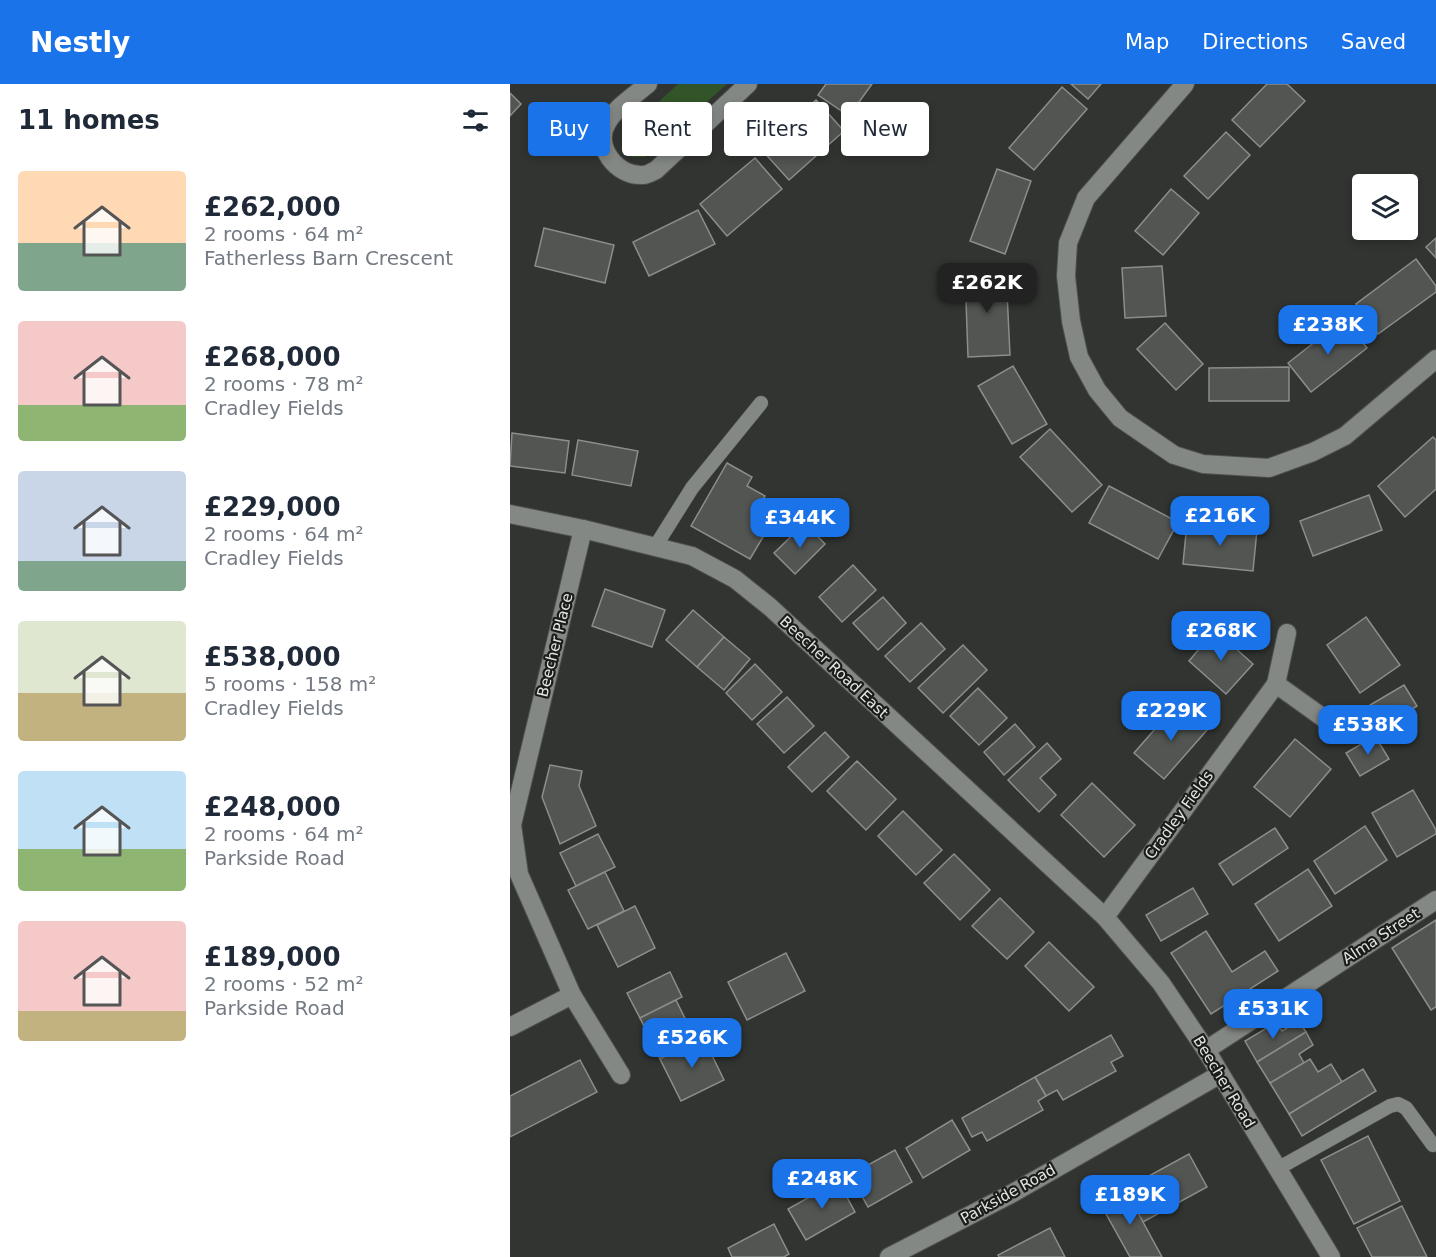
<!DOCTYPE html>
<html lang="en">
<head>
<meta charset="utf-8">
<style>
  body { margin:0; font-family:"DejaVu Sans",sans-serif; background:#f2f2f3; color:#1f2937; height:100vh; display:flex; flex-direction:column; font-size:22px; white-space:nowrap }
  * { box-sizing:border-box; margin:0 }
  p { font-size:20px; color:#747a83 }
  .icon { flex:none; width:33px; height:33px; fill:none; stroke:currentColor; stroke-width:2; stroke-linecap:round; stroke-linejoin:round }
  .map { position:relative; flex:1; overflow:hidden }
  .details { display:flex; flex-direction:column; background:#fff; width:510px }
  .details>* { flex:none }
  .hud { position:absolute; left:18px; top:18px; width:570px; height:54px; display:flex; gap:12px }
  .buttons { position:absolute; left:842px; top:90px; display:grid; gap:12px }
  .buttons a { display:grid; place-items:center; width:66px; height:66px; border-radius:6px; background:#fff; box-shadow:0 3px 9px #0003; font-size:30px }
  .price { position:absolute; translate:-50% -51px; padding:0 14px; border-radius:12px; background:#1a73e8; color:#fff; font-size:20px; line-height:39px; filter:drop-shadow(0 2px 3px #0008) }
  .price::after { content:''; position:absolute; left:50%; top:36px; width:18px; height:14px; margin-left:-9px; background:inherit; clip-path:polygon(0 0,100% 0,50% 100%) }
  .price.selected { background:#222; color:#fff }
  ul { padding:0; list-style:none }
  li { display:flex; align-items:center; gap:18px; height:150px; padding:0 18px }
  li span { display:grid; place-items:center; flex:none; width:168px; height:120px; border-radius:6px; color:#555 }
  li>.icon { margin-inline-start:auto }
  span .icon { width:72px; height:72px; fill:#fffc; stroke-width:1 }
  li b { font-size:26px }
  h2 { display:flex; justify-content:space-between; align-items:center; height:72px; padding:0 18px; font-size:26px }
  .pill { padding:0 21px; border-radius:6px; background:#fff; box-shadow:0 3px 9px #0003; font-size:21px; line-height:54px }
  .pill.selected { background:#1a73e8; color:#fff }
  header { display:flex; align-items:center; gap:36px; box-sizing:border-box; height:84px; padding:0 30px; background:#1a73e8; color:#fff }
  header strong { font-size:28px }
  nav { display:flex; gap:33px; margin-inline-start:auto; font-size:21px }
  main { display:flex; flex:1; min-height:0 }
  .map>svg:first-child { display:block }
  .green { fill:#315528 }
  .building { fill:#525551; stroke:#8b8e8a; stroke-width:1.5 }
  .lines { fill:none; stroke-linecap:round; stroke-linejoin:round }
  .service-casing { stroke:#4e504e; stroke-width:15 }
  .minor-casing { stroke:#4e504e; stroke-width:20 }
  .tertiary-casing { stroke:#4e504e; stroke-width:20 }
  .service { stroke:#848884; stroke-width:14 }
  .minor { stroke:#848884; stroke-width:18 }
  .tertiary { stroke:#848884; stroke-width:18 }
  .labels { text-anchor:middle; stroke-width:4.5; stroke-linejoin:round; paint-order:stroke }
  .street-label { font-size:15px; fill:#e3e5e3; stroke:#1a1c1a }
</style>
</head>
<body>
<header>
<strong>Nestly</strong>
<nav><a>Map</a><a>Directions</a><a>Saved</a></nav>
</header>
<main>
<section class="details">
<h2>11 homes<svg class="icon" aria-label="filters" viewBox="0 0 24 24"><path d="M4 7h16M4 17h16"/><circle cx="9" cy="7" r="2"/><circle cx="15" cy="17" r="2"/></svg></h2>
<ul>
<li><span style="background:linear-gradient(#ffd9b3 60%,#7fa58c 0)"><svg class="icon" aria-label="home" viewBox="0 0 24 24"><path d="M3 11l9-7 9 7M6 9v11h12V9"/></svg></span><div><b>£262,000</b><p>2 rooms · 64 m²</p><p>Fatherless Barn Crescent</p></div></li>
<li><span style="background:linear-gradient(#f6c9c9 70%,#8fb573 0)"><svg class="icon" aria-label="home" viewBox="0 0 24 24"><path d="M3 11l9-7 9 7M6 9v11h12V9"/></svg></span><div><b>£268,000</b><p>2 rooms · 78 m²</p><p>Cradley Fields</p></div></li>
<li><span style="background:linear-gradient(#c9d6e8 75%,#7fa58c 0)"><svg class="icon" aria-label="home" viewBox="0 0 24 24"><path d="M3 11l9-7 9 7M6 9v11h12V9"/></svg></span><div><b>£229,000</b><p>2 rooms · 64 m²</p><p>Cradley Fields</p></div></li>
<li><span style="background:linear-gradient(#dfe7d0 60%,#c2b280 0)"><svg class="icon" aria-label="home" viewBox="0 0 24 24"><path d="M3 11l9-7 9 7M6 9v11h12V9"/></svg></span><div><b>£538,000</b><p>5 rooms · 158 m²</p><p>Cradley Fields</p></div></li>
<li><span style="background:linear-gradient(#bfe0f5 65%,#8fb573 0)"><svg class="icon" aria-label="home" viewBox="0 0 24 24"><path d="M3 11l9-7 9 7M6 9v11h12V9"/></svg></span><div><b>£248,000</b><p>2 rooms · 64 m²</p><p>Parkside Road</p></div></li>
<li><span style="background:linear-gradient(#f6c9c9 75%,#c2b280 0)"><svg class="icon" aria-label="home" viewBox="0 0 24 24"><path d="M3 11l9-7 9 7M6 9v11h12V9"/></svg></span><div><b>£189,000</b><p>2 rooms · 52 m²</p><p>Parkside Road</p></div></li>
</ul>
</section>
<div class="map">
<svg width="926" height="1173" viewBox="0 0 926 1173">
  <rect width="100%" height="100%" fill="#313431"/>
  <path class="green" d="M168,0H217L135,73H123L113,59V51Z"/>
  <g class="building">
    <path d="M316,0H362L339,32L308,11Z"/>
    <path d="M561,0H591L578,15Z"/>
    <path d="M757,0H777L795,17L750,63L722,36Z"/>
    <path d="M552,3L577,25L524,86L499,64Z"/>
    <path d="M0,9L11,20L0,32Z"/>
    <path d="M306,16L334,47L279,96L251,65Z"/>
    <path d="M716,48L740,71L698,115L674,92Z"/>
    <path d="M245,74L272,105L217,152L190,120Z"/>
    <path d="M487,85L521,97L495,170L460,157Z"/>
    <path d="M661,105L689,129L653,171L625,147Z"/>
    <path d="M188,126L205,160L139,192L123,158Z"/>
    <path d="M34,144L104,161L95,199L25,182Z"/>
    <path d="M926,154V174L916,163Z"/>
    <path d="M906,175L926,202V208L868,250L846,220Z"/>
    <path d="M652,182L656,232L615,234L612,184Z"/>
    <path d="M496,187L500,271L458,273L455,189Z"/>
    <path d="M834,235L857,264L801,308L778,279Z"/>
    <path d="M655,239L693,280L666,306L627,265Z"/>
    <path d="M503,282L537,340L502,360L468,302Z"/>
    <path d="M779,283V317H699V284Z"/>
    <path d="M540,345L592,401L562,428L510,373Z"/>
    <path d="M2,349L59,357L55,389L0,382Z"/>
    <path d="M923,353L926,356V405L895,433L868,402Z"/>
    <path d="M68,356L128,367L121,402L62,391Z"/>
    <path d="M217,379L242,393L237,402L255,412L249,422L266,431L240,475L181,442Z"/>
    <path d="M599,402L668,438L648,475L579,439Z"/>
    <path d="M859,411L872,446L803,472L790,437Z"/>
    <path d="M295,439L315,460L285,490L264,469Z"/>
    <path d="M677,439L747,446L743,487L673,480Z"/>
    <path d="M343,481L366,506L332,538L309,513Z"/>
    <path d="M95,505L155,526L142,563L82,542Z"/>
    <path d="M373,513L396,539L368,566L343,539Z"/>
    <path d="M183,526L214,553L187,583L156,556Z"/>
    <path d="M856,533L890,581L850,609L817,561Z"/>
    <path d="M411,539L435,565L400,598L375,572Z"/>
    <path d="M705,546L743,580L716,610L679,577Z"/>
    <path d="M214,553L240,575L214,606L187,583Z"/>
    <path d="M453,561L477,586L433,629L408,604Z"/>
    <path d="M245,580L272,608L242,636L216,609Z"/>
    <path d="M894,601L907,622L869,646L855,624Z"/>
    <path d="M468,604L497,634L469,661L440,632Z"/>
    <path d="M277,613L304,642L274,669L247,640Z"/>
    <path d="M667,620L697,646L654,695L624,669Z"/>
    <path d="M505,640L525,663L494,691L474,668Z"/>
    <path d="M315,648L339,673L302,708L278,683Z"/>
    <path d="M865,652L879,675L850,692L836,669Z"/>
    <path d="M785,655L821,685L780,733L744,703Z"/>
    <path d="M537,659L551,675L530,694L546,711L529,728L498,696Z"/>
    <path d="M347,677L386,715L356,746L317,707Z"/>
    <path d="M40,681L72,687L69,702L86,742L50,760L32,713Z"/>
    <path d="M582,699L625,741L594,773L551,731Z"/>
    <path d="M903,706L926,746V750L887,773L862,729Z"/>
    <path d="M393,727L432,766L406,791L368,752Z"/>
    <path d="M855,742L877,776L825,810L804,777Z"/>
    <path d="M765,744L778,764L723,801L709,780Z"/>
    <path d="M88,750L105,783L66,802L50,769Z"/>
    <path d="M444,770L480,806L450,836L414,799Z"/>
    <path d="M798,785L822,822L769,857L745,820Z"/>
    <path d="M95,788L114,827L78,845L58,806Z"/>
    <path d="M683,804L698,830L651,857L636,831Z"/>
    <path d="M490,814L524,848L497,875L462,842Z"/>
    <path d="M125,822L145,864L108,883L87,841Z"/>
    <path d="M926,836V923L921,926L882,864Z"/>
    <path d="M696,847L722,888L755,867L768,887L701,930L661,869Z"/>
    <path d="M539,858L584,903L559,927L515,882Z"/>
    <path d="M276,869L295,907L237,936L218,898Z"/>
    <path d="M160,888L172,913L130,934L117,909Z"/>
    <path d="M166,916L186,957L150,975L130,934Z"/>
    <path d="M789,937L796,948L747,978L735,957L767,938L772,947Z"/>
    <path d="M796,948L803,961L789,970L794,979L760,999L747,978Z"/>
    <path d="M601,951L613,972L601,978L606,987L553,1016L547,1006L536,1012L525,993Z"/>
    <path d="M193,953L214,996L171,1017L150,975Z"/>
    <path d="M800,975L808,988L821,980L832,998L779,1030L760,999Z"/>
    <path d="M70,976L87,1008L0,1053V1012Z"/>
    <path d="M853,985L866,1007L792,1052L779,1030Z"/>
    <path d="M525,993L536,1012L528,1017L533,1026L477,1057L472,1048L462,1053L452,1034Z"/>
    <path d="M442,1036L460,1066L413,1094L396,1064Z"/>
    <path d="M858,1052L890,1117L844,1140L811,1076Z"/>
    <path d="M385,1066L402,1098L358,1123L340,1091Z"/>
    <path d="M679,1070L697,1103L633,1138L615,1105Z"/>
    <path d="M328,1097L345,1128L296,1156L278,1125Z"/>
    <path d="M615,1105L633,1138L652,1173H620L590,1119Z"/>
    <path d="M892,1122L917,1173H862L847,1144Z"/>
    <path d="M264,1140L279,1170L274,1173H222L218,1164Z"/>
    <path d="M540,1144L555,1173H489L488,1171Z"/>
  </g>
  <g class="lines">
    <g class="service-casing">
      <g id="service">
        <path d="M145,463L182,404L251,319"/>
        <path d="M767,1085L880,1022L888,1020L896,1024L923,1061"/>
      </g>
    </g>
    <g class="minor-casing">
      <g id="minor">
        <path d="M138,0C124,12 106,23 97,39C83,62 107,93 133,91C137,91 142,88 146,86L238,0"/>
        <path d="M675,0L576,114L558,159L556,192L561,237L569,273L587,306L610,334L664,371L693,380L759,384L803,368L835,352L926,275"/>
        <path d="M73,445L2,741L9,790L62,911L111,991"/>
        <path d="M777,549L766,600L819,638"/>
        <path d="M595,833L766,600"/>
        <path d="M0,943L62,911"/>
        <path d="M696,966L926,816"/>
        <path d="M379,1173L501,1110L709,991"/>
      </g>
    </g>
    <g class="tertiary-casing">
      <path id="tertiary" d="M0,430L73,445L182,472L225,495L260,523L595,833L651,899L696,966L821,1173"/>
    </g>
    <use href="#service" class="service"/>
    <use href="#minor" class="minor"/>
    <use href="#tertiary" class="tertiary"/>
  </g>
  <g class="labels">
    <g class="street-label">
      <text transform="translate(45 561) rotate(-76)" y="5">Beecher Place</text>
      <text transform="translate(324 583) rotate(43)" y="5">Beecher Road East</text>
      <text transform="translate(669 731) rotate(-54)" y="5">Cradley Fields</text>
      <text transform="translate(871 852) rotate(-33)" y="5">Alma Street</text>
      <text transform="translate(714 998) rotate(59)" y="5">Beecher Road</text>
      <text transform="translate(498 1110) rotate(-29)" y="5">Parkside Road</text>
    </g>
  </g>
</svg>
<div class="buttons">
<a><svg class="icon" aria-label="layers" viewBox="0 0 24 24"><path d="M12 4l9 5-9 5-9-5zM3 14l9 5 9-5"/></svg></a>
</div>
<b class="price selected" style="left:477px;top:230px">£262K</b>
<b class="price" style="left:818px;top:272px">£238K</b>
<b class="price" style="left:710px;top:463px">£216K</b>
<b class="price" style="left:290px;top:465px">£344K</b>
<b class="price" style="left:711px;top:578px">£268K</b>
<b class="price" style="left:661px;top:658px">£229K</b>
<b class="price" style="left:858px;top:672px">£538K</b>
<b class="price" style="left:763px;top:956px">£531K</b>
<b class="price" style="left:182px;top:985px">£526K</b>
<b class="price" style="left:312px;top:1126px">£248K</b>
<b class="price" style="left:620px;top:1142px">£189K</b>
<div class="hud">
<a class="pill selected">Buy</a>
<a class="pill">Rent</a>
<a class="pill">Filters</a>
<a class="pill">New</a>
</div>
</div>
</main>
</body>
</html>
